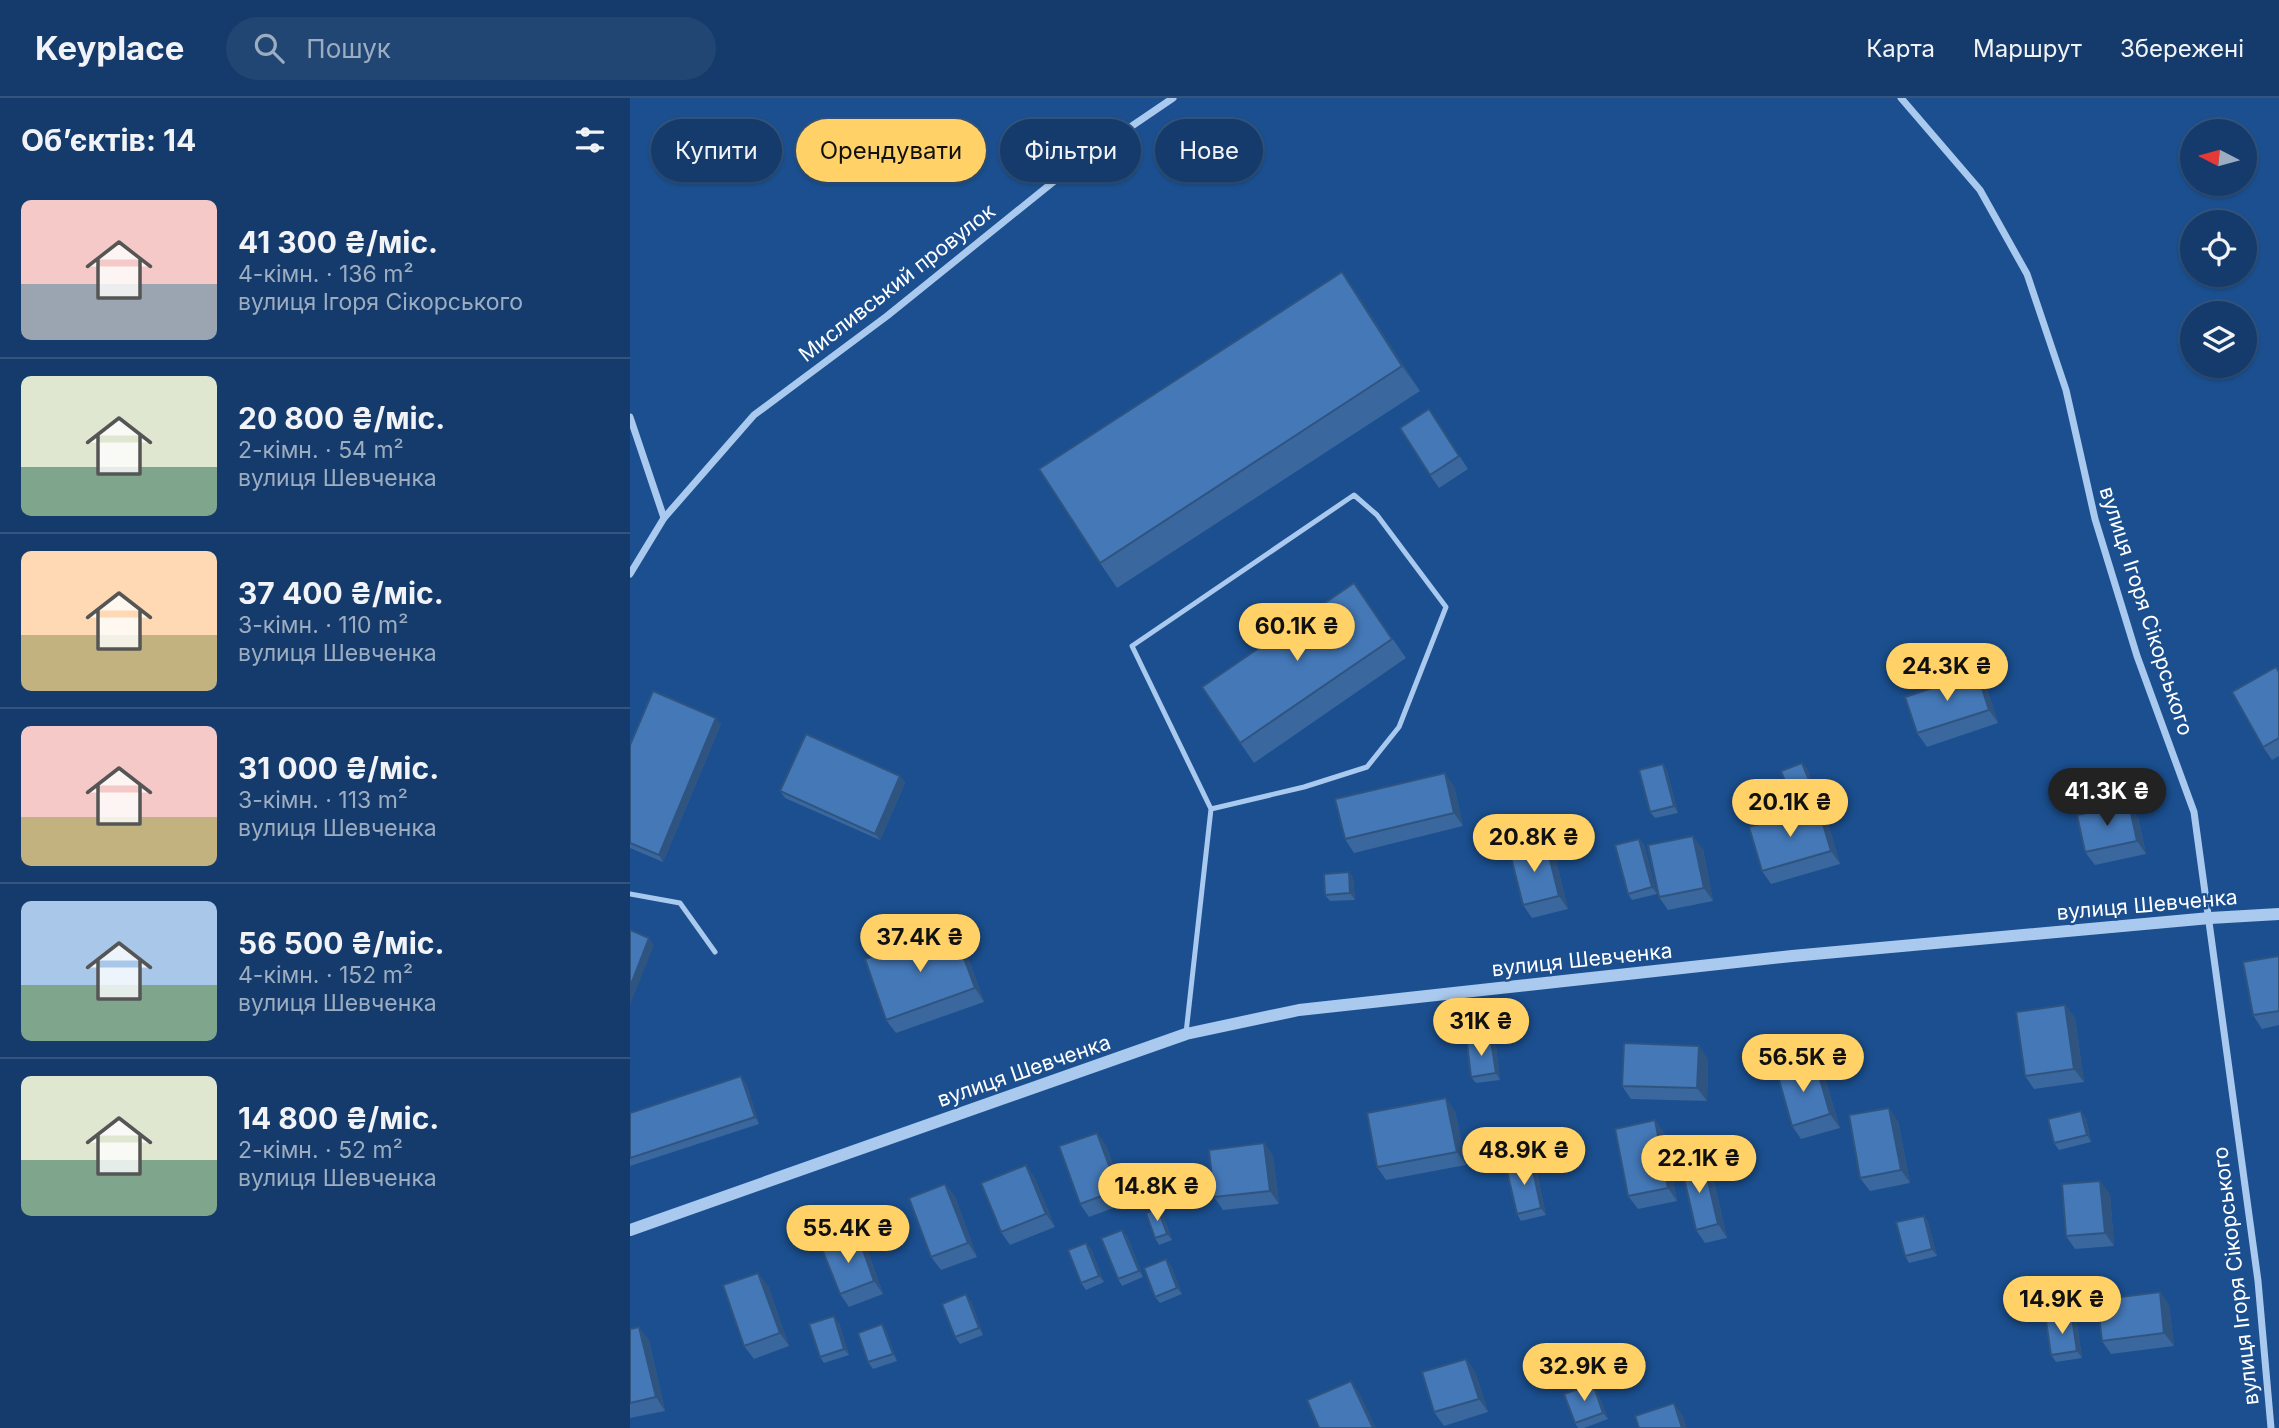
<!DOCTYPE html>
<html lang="uk">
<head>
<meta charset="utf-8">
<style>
  body { margin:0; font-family:Inter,sans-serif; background:#214673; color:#f1f3f6; height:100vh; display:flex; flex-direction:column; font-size:26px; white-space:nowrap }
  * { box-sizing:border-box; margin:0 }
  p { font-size:23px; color:#9dadc1 }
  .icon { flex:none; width:38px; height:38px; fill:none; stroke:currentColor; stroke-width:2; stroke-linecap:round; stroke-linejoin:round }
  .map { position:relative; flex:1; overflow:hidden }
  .details { display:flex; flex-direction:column; background:#143b6b; width:630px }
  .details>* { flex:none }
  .hud { position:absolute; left:21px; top:21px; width:665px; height:63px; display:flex; gap:14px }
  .needle { width:46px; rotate:276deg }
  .fabs { position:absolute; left:1550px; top:21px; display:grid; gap:14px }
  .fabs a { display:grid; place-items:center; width:77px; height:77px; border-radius:50%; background:#143b6b; box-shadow:0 2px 5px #0004,0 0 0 2px #33557e; font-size:35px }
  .price { position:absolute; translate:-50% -60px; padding:0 16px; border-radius:24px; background:#ffd166; color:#111; font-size:23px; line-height:46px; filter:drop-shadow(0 2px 4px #0008) }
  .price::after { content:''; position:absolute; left:50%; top:42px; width:21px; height:16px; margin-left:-10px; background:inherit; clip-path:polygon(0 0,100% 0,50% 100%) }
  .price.active { background:#222; color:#fff }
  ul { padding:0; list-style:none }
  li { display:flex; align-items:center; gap:21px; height:175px; padding:0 21px }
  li+li { border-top:2px solid #33557e }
  li span { display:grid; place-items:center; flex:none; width:196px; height:140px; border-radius:10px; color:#555 }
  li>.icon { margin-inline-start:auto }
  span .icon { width:84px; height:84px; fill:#fffc; stroke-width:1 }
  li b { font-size:30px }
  h2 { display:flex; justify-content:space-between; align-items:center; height:84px; padding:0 21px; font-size:30px }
  .pill { padding:0 24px; border-radius:32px; background:#143b6b; box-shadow:0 2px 5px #0004,0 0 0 2px #33557e; font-size:24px; line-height:63px }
  .pill.active { background:#ffd166; color:#111 }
  header { display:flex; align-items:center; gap:42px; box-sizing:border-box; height:98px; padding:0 35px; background:#143b6b; border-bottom:2px solid #33557e }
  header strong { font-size:33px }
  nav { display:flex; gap:38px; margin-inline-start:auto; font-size:24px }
  .search { width:490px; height:63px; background:#214673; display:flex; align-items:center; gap:18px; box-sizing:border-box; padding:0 24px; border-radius:38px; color:#9dadc1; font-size:26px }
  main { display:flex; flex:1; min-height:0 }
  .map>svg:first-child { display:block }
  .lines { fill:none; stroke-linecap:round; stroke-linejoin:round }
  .service { stroke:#a9c9ee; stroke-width:5 }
  .minor { stroke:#a9c9ee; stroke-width:7 }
  .tertiary { stroke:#a9c9ee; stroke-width:12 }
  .wall { fill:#3a679d }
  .shaded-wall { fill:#305480 }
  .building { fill:#4478b7; stroke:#305480; stroke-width:2 }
  .labels { text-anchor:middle; stroke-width:5; stroke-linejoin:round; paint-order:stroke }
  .street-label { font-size:21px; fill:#fff; stroke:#1b4f8f }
</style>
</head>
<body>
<header>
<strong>Keyplace</strong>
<div class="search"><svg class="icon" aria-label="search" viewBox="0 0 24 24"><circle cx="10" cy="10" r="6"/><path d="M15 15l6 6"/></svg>Пошук</div>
<nav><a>Карта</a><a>Маршрут</a><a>Збережені</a></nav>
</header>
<main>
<section class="details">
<h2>Об’єктів: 14<svg class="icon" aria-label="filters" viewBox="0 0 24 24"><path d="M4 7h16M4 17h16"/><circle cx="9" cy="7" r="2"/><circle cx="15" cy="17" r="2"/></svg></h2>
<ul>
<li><span style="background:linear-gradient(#f6c9c9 60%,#9aa5b1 0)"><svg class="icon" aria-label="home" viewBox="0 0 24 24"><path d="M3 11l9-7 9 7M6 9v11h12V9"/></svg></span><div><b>41 300 ₴/міс.</b><p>4-кімн. · 136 m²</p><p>вулиця Ігоря Сікорського</p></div></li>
<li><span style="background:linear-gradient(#dfe7d0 65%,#7fa58c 0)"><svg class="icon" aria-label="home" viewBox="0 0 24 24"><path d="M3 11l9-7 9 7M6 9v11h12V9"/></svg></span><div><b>20 800 ₴/міс.</b><p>2-кімн. · 54 m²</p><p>вулиця Шевченка</p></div></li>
<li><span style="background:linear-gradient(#ffd9b3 60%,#c2b280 0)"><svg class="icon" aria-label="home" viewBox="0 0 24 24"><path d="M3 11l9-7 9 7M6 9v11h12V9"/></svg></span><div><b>37 400 ₴/міс.</b><p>3-кімн. · 110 m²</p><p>вулиця Шевченка</p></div></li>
<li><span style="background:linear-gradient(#f6c9c9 65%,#c2b280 0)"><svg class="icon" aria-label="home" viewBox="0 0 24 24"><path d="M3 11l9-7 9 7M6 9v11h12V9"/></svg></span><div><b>31 000 ₴/міс.</b><p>3-кімн. · 113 m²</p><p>вулиця Шевченка</p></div></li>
<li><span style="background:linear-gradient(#a9c7e8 60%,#7fa58c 0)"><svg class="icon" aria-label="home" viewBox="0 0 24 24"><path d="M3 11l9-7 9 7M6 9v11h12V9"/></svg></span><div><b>56 500 ₴/міс.</b><p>4-кімн. · 152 m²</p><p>вулиця Шевченка</p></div></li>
<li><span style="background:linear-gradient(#dfe7d0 60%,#7fa58c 0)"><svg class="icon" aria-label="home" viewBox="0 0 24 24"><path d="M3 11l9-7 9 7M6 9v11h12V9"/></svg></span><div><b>14 800 ₴/міс.</b><p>2-кімн. · 52 m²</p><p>вулиця Шевченка</p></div></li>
</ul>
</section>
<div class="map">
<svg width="1649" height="1330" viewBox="0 0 1649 1330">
  <rect width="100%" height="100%" fill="#1b4f8f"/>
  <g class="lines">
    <g class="service">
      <path d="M0,796L50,805L85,854"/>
      <path d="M556,935L581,711L502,548L724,397L747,417L816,509L769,629L737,669L674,689L581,711"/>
    </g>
    <g class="minor">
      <path d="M1271,0L1350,92L1397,176L1436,292L1465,421L1507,558L1564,714L1628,1183L1641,1330"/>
      <path d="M0,319L34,420L0,476"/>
      <path d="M34,420L124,317L257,218L443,68L543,0"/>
    </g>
    <path class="tertiary" d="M0,1132L556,936L669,912L1162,858L1580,820L1649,816"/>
  </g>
  <g class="wall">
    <path d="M712,174L729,199L790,293L487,490L470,465Z"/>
    <path d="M808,325L838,371L809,390L800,377Z"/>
    <path d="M724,485L776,560L624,665L572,589Z"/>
    <path d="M1649,573V658L1642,662L1633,649Z"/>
    <path d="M1356,588L1368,625L1297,649L1287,635Z"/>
    <path d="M91,626L33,764L0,750V647Z"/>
    <path d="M1172,665L1177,671L1191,706L1170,714L1165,708Z"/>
    <path d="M1033,666L1037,673L1048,715L1025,720L1020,714Z"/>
    <path d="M270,678L275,685L250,742L155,700L150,693Z"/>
    <path d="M824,688L833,728L724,755L715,741Z"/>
    <path d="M1508,719L1516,756L1465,767L1455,754Z"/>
    <path d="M1197,722L1210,766L1141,786L1132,773Z"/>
    <path d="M1009,741L1014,747L1027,796L1002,802L998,796Z"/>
    <path d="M916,746L925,759L938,811L902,820L893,807Z"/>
    <path d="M1073,751L1083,803L1038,812L1029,799Z"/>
    <path d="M719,774L723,780L725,802L700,803L695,797Z"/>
    <path d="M332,843L354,904L266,935L256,922Z"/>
    <path d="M1649,858V927L1632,931L1623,917Z"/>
    <path d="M1435,907L1445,920L1454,984L1404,991L1395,978Z"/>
    <path d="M861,942L866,949L870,982L846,985L841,979Z"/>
    <path d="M1078,961L1077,1003L1001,1001L992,988Z"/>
    <path d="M1185,964L1194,977L1210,1030L1171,1041L1162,1028Z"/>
    <path d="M116,985L129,1026L0,1068V1015Z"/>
    <path d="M825,1013L836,1067L756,1082L747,1069Z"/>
    <path d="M1456,1020L1461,1044L1429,1052L1424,1045Z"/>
    <path d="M1025,1022L1034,1035L1047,1103L1008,1111L998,1098Z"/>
    <path d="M1268,1023L1280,1085L1240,1093L1230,1080Z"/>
    <path d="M467,1035L476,1048L497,1105L459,1119L450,1106Z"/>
    <path d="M634,1045L643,1058L649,1106L593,1112L584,1099Z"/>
    <path d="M396,1067L405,1081L425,1129L380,1147L371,1134Z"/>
    <path d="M906,1070L916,1117L891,1123L887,1116Z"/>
    <path d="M1082,1075L1097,1140L1075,1145L1066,1132Z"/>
    <path d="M315,1086L325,1099L347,1159L311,1172L301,1159Z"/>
    <path d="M1480,1096L1484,1148L1445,1151L1436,1138Z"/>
    <path d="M533,1117L542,1142L529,1147L525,1140Z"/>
    <path d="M1294,1118L1298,1124L1307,1158L1279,1165L1275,1158Z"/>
    <path d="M228,1138L237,1151L253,1196L219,1209L210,1196Z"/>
    <path d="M497,1138L513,1179L492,1188L488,1181Z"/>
    <path d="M456,1145L461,1151L474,1184L456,1192L451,1185Z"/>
    <path d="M536,1161L541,1168L552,1196L530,1205L525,1199Z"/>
    <path d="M138,1188L159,1248L124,1261L114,1248Z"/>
    <path d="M1530,1194L1539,1207L1544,1248L1481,1256L1472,1243Z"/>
    <path d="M341,1203L353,1237L330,1246L325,1239Z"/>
    <path d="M1442,1219L1447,1226L1452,1260L1426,1264L1421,1257Z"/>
    <path d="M209,1225L219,1257L194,1265L190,1259Z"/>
    <path d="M252,1226L256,1233L267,1263L243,1271L238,1264Z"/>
    <path d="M0,1231L19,1242L35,1313L0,1320Z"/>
    <path d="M836,1261L845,1274L858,1314L814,1328L804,1314Z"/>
    <path d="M967,1293L978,1321L954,1330H948L945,1325Z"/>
  </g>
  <g class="shaded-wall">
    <path d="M712,174L729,199L790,293L772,268Z"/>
    <path d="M1347,575L1356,588L1368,625L1359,612Z"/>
    <path d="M86,620L91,626L33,764L29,757Z"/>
    <path d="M1172,665L1177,671L1191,706L1186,699Z"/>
    <path d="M1033,666L1037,673L1048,715L1044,708Z"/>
    <path d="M815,675L824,688L833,728L824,715Z"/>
    <path d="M270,678L275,685L250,742L245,736Z"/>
    <path d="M1499,706L1508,719L1516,756L1507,743Z"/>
    <path d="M1188,709L1197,722L1210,766L1201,753Z"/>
    <path d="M1063,738L1073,751L1083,803L1074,790Z"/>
    <path d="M1009,741L1014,747L1027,796L1022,789Z"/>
    <path d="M916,746L925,759L938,811L929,798Z"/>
    <path d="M719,774L723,780L725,802L720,795Z"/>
    <path d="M323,830L332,843L354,904L345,890Z"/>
    <path d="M19,840L24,847L0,907V889Z"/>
    <path d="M1435,907L1445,920L1454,984L1444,971Z"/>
    <path d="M861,942L866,949L870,982L866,975Z"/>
    <path d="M1069,948L1078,961L1077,1003L1067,990Z"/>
    <path d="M1185,964L1194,977L1210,1030L1200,1016Z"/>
    <path d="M111,978L116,985L129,1026L125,1019Z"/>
    <path d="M816,1000L825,1013L836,1067L827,1054Z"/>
    <path d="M1259,1010L1268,1023L1280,1085L1271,1072Z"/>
    <path d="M1451,1013L1456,1020L1461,1044L1457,1037Z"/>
    <path d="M1025,1022L1034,1035L1047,1103L1038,1090Z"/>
    <path d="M467,1035L476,1048L497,1105L488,1092Z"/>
    <path d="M634,1045L643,1058L649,1106L640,1093Z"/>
    <path d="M1073,1062L1082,1075L1097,1140L1088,1126Z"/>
    <path d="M901,1063L906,1070L916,1117L911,1110Z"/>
    <path d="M396,1067L405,1081L425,1129L416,1116Z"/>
    <path d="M1470,1083L1480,1096L1484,1148L1475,1135Z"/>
    <path d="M315,1086L325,1099L347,1159L338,1145Z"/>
    <path d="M528,1110L533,1117L542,1142L537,1136Z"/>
    <path d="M1294,1118L1298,1124L1307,1158L1302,1151Z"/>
    <path d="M492,1132L497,1138L513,1179L509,1173Z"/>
    <path d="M228,1138L237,1151L253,1196L244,1183Z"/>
    <path d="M456,1145L461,1151L474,1184L469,1178Z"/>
    <path d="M536,1161L541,1168L552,1196L547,1190Z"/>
    <path d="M128,1175L138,1188L159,1248L150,1235Z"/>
    <path d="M1530,1194L1539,1207L1544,1248L1534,1235Z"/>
    <path d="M336,1196L341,1203L353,1237L349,1230Z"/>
    <path d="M204,1218L209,1225L219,1257L214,1251Z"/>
    <path d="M1442,1219L1447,1226L1452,1260L1447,1253Z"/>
    <path d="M252,1226L256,1233L267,1263L263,1256Z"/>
    <path d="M9,1229L19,1242L35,1313L26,1299Z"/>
    <path d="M836,1261L845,1274L858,1314L849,1301Z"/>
    <path d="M721,1283L730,1296L746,1330H743Z"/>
    <path d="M963,1286L967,1293L978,1321L973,1315Z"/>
    <path d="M1044,1305L1053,1318L1057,1330H1052Z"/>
  </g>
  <g class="building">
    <path d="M712,174L772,268L470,465L409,371Z"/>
    <path d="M799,311L829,358L800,377L770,330Z"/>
    <path d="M724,485L762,541L610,645L572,589Z"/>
    <path d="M1646,569L1649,574V640L1633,649L1602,594Z"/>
    <path d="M1347,575L1359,612L1287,635L1275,599Z"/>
    <path d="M23,593L86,620L29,757L0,745V647Z"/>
    <path d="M176,636L270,678L245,736L150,693Z"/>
    <path d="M1172,665L1186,699L1165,708L1151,673Z"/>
    <path d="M1033,666L1044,708L1020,714L1009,672Z"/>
    <path d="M815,675L824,715L715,741L705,701Z"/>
    <path d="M1499,706L1507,743L1455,754L1447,717Z"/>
    <path d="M1188,709L1201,753L1132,773L1119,729Z"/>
    <path d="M1063,738L1074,790L1029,799L1018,747Z"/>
    <path d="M1009,741L1022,789L998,796L985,747Z"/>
    <path d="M916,746L929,798L893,807L880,755Z"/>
    <path d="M719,774L720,795L695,797L694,776Z"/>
    <path d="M323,830L345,890L256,922L235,861Z"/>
    <path d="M0,832L19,840L0,889Z"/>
    <path d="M1649,858V913L1623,917L1613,864Z"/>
    <path d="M1435,907L1444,971L1395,978L1386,914Z"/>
    <path d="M861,942L866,975L841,979L837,945Z"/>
    <path d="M994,945L1069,948L1067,990L992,988Z"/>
    <path d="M1185,964L1200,1016L1162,1028L1147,975Z"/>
    <path d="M111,978L125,1019L0,1060V1015Z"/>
    <path d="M816,1000L827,1054L747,1069L737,1015Z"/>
    <path d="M1259,1010L1271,1072L1230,1080L1219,1017Z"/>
    <path d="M1451,1013L1457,1037L1424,1045L1418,1021Z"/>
    <path d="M1025,1022L1038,1090L998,1098L985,1031Z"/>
    <path d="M467,1035L488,1092L450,1106L429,1048Z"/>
    <path d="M634,1045L640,1093L584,1099L579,1052Z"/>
    <path d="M1073,1062L1088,1126L1066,1132L1051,1067Z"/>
    <path d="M901,1063L911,1110L887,1116L876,1069Z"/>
    <path d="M396,1067L416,1116L371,1134L351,1085Z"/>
    <path d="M1470,1083L1475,1135L1436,1138L1432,1086Z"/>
    <path d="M315,1086L338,1145L301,1159L279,1100Z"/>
    <path d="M528,1110L537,1136L525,1140L516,1115Z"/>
    <path d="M1294,1118L1302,1151L1275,1158L1266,1124Z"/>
    <path d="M492,1132L509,1173L488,1181L471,1140Z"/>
    <path d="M228,1138L244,1183L210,1196L192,1151Z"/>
    <path d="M456,1145L469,1178L451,1185L438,1152Z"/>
    <path d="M536,1161L547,1190L525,1199L514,1170Z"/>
    <path d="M128,1175L150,1235L114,1248L93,1187Z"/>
    <path d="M1530,1194L1534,1235L1472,1243L1467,1202Z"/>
    <path d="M336,1196L349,1230L325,1239L312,1206Z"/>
    <path d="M204,1218L214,1251L190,1259L179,1226Z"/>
    <path d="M1442,1219L1447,1253L1421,1257L1416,1223Z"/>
    <path d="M252,1226L263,1256L238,1264L228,1235Z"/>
    <path d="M9,1229L26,1299L0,1305V1231Z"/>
    <path d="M836,1261L849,1301L804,1314L792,1274Z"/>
    <path d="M721,1283L743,1330H689L677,1302Z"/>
    <path d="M963,1286L973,1315L945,1325L934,1296Z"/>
    <path d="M1044,1305L1052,1330H1009L1005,1318Z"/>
  </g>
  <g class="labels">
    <g class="street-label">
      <text transform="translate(267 185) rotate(-38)" y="7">Мисливський провулок</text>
      <text transform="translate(1516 513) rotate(72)" y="7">вулиця Ігоря Сікорського</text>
      <text transform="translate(1517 807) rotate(-5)" y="7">вулиця Шевченка</text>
      <text transform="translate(952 862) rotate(-6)" y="7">вулиця Шевченка</text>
      <text transform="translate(394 973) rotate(-19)" y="7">вулиця Шевченка</text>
      <text transform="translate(1606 1178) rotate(-97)" y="7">вулиця Ігоря Сікорського</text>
    </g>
  </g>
</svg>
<div class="fabs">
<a><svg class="needle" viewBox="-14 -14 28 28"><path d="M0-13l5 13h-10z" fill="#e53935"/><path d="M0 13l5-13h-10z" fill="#9dadc1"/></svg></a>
<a><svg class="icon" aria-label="locate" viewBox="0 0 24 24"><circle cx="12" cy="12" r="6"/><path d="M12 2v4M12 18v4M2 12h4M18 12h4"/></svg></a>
<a><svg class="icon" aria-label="layers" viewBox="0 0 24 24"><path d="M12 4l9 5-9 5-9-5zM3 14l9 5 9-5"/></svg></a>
</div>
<b class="price" style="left:667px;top:565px">60.1K ₴</b>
<b class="price" style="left:1317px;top:605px">24.3K ₴</b>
<b class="price active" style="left:1477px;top:730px">41.3K ₴</b>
<b class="price" style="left:1160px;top:741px">20.1K ₴</b>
<b class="price" style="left:904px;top:776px">20.8K ₴</b>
<b class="price" style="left:290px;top:876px">37.4K ₴</b>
<b class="price" style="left:851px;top:960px">31K ₴</b>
<b class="price" style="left:1173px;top:996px">56.5K ₴</b>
<b class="price" style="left:894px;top:1089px">48.9K ₴</b>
<b class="price" style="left:1069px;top:1097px">22.1K ₴</b>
<b class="price" style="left:527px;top:1125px">14.8K ₴</b>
<b class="price" style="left:218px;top:1167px">55.4K ₴</b>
<b class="price" style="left:1432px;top:1238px">14.9K ₴</b>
<b class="price" style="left:954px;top:1305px">32.9K ₴</b>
<div class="hud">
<a class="pill">Купити</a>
<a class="pill active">Орендувати</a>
<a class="pill">Фільтри</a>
<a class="pill">Нове</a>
</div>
</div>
</main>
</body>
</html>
